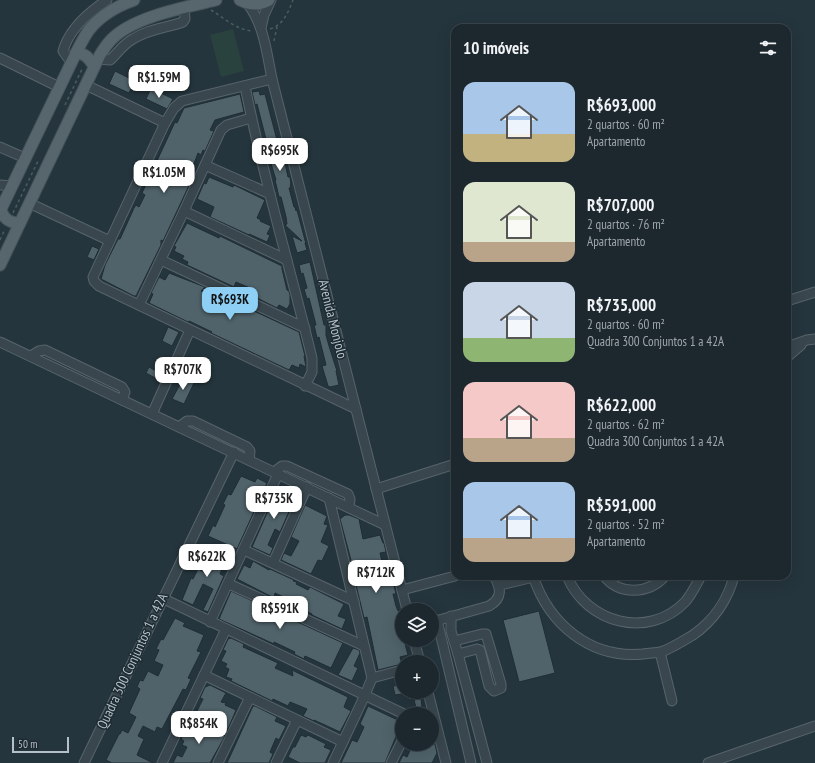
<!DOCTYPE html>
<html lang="pt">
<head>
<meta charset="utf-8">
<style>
  body { margin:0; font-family:"PT Sans Narrow",sans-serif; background:#253036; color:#f1f3f6; height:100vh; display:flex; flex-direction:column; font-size:15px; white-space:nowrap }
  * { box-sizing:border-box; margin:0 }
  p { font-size:13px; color:#a0a6aa }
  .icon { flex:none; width:22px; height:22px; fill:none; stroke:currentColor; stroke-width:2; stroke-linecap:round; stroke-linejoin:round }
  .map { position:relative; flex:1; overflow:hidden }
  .side { position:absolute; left:451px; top:24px; width:340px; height:556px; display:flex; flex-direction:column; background:#1c282e; border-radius:12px; box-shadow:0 4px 16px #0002,0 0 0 1px #3a444a }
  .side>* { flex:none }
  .fabs { position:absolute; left:395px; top:603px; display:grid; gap:8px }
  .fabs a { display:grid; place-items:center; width:44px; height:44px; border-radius:50%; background:#1c282e; box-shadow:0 4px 16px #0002,0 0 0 1px #3a444a; font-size:20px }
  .scale { position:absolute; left:12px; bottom:10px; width:57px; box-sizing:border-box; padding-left:4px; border:2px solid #b5c1c8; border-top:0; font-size:11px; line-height:14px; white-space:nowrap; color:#b5c1c8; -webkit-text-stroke:3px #1e2b32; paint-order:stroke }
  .price { position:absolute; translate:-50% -34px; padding:0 9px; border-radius:8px; background:#fff; color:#222; font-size:13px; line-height:26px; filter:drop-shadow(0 1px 2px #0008) }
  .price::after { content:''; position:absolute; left:50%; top:24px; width:12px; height:9px; margin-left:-6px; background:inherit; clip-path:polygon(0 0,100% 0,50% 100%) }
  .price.current { background:#8dcff5; color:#111 }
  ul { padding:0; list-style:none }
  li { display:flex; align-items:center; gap:12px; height:100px; padding:0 12px }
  li span { display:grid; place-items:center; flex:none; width:112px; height:80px; border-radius:12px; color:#555 }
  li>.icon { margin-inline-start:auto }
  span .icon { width:48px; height:48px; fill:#fffc; stroke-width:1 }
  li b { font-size:17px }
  h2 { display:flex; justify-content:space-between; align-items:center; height:48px; padding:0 12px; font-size:17px }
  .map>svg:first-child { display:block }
  .green { fill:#2a423d }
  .building { fill:#50636a; stroke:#202d34 }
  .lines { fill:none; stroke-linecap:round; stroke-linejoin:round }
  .minor-casing { stroke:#57646b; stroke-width:11 }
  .major-casing { stroke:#455259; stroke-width:13 }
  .path { stroke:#495f5b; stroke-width:1.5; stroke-dasharray:3 3; stroke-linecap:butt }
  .minor { stroke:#39464d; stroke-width:9 }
  .major { stroke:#57666d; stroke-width:11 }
  .labels { text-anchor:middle; stroke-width:3; stroke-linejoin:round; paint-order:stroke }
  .street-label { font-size:14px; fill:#b5c1c8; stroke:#1e2b32 }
</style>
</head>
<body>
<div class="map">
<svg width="815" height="763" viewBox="0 0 815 763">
  <rect width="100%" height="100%" fill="#25353d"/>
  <path class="green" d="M233,29L244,71L221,77L210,35Z"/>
  <g class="building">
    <path d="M115,71L135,81L129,93L109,84Z"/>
    <path d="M151,88L173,99L167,109L146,99Z"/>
    <path d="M259,91L260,95L265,94L278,144H281L282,151H280L283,164L285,163L288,177H290L291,185H290L291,187L289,188L294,207H295L296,211L297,210L306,244L305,243L307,250L297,253L292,236L302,241L285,225L287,224L286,217L281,197H279L275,180H276L266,147H268L257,104L255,105L252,92Z"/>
    <path d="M240,94L244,112L215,120L210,130L214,131L205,151L203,150L201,155L198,153L195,161L188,176L192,179L163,241L161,240V245L136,296H134L101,279L105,265L118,239H120L134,208L136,205L139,207L145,195L142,193L175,122L177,123L183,110L184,108Z"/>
    <path d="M209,177L233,187L234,185L265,200L257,218L261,220L260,221L271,226L267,234L270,235L267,242L249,234V235L210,217L214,207L197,199L204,183L206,184Z"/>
    <path d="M187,223L219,238L220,236L282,266V269L287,290L289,291L290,295V304L287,309L279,305L277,308L249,294L252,289L236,282L234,287L187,265L188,262L182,259L184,256L174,251L176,247L174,246Z"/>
    <path d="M92,246L99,249L94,260L87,257Z"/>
    <path d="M310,262L324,325H326V335L329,346L337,371H336L339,385L330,387L328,386L322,366L326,365L319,337L317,338L314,325H316L309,298L307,299L304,289L307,288L303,273L301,274L299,265Z"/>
    <path d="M169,273L205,287L201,291L210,296L222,302L224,297L299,332L305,356H304L306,367L300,364L299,368L292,365L289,370L211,333L212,332L189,321L188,322L149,303L153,294L151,293L159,277L165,280Z"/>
    <path d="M168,327L179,332L172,346L162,341Z"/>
    <path d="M193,356L204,362L201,367L190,361Z"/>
    <path d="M149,367L160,373L157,379L146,373Z"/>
    <path d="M184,377L194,383L184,404L172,399Z"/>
    <path d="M241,476L255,482L257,478L267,483L237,549L208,536L213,525L215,527L225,505L223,504L228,494L231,495Z"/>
    <path d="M278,488L296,496L280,532L275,529L268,545L273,548L270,555L252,547Z"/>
    <path d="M305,505L327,516L324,524L328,525L321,542L329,546L322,561L318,560L311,574L281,560L284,553L291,556L299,541L291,537Z"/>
    <path d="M345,515H349L359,519L363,539L380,535L383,543H384L386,552L380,553L384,570L390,568L396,594H393L396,606L398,611L401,610L402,614V619H400L402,630V640H404L408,655L400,657L402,664L378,670L367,617L364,618L350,560H351L340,519Z"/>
    <path d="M205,547L227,557L220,574L224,576L208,612L203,610L213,589L203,584L193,605L182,600L191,578L193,579L198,569L206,573L211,562L200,557Z"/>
    <path d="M253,561L269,570L270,569L294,580L293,581L297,582L296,584L308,590L310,587L344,604L338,616L346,619L342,629L312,615V614L300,608L299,610L292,606L294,602L275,593L274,598L237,579L244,565L250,568Z"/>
    <path d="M231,591L343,643L331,668L305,656L304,659L294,654L295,652L274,642V644L219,619Z"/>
    <path d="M539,611L555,673L519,682L503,620Z"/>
    <path d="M175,618L185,623L183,626L204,635L197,651L201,652L188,678L191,679L186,690L183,689L162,729L157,727L155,732L143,726L138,736L144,739L137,755L153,763H112L106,760L119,734H120L122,730L128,733L136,717L129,713L140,689L137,687L140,680L143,681L148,671L158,676L163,665L154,661L159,650L156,649L161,639L163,640Z"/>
    <path d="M231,638L244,644L243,647L278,663L275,668L293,676L292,670L348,697L344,707L351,711L340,732L314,720V721L303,716L307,709L290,702L288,706L273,699L272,701L231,681L232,679L226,677L229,669L225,667L227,664L221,661L226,651L223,650L228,639Z"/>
    <path d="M353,648L359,650L360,653L354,666L358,668L352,681L338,675Z"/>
    <path d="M210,685L226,693L221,702L226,703L225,705L236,710L228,729L196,713L203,699L200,698L205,687Z"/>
    <path d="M401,685L402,694L395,695L393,686Z"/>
    <path d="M407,692H417L418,698L409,700Z"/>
    <path d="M421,699L422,707L416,708L414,700Z"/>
    <path d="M253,706H255L277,717L275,721L286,726L279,740L276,738L270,752L273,754L269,763H227Z"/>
    <path d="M368,706L402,722L385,763H341L352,740L357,742L364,727L360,724Z"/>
    <path d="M188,722L225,736L210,763H173L177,755L182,757L187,747L182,745L184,741L181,739Z"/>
    <path d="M301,735L306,737L308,735L326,744L324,747L331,750L325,763H300L288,757L293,747H295Z"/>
    <path d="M413,744H435L437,753L432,763H399L403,755L407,757Z"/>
  </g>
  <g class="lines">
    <g class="minor-casing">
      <g id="minor">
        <path d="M247,3C264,24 267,54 272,79L407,610"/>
        <path d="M261,28L264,15L271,0"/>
        <path d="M0,58L59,87"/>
        <path d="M98,59L110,60C118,53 123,44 133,39C148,29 166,28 183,22L185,19L184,8"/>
        <path d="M71,62L63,51C69,29 89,12 107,0"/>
        <path d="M272,79L182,101L174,108L165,123L93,277L94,281L99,286L356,409"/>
        <path d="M86,85L165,123"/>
        <path d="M245,86C263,178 290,267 312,358V372L305,386"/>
        <path d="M0,147L25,158"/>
        <path d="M205,165L270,194"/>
        <path d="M0,185L12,186"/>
        <path d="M29,203L110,241"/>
        <path d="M184,211L287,260"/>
        <path d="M161,260L305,328"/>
        <path d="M787,301L815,292"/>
        <path d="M139,305L184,211L205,165L221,130L227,125L251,118"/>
        <path d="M0,342L385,525"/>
        <path d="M787,347L807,340L815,339"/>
        <path d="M31,356L39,351L45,350L122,387L125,392L122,400"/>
        <path d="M787,357L801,345"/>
        <path d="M152,414L190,330"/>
        <path d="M179,427L187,421H193L247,447L250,451L249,460"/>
        <path d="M274,472L282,466H287L348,494L350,499L349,507"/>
        <path d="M376,489L455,464"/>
        <path d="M329,498L372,678L365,695L333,763"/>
        <path d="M244,550L354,601"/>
        <path d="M273,563L307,487"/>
        <path d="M533,576C549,624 590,659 643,654C649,653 655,653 661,652C672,648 683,641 693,635C713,621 728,600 734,576"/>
        <path d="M567,576C586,623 648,640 685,602C692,594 696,585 701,576"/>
        <path d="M604,576C620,596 649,594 665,576"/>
        <path d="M229,584L364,646"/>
        <path d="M500,585L538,576"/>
        <path d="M402,590L455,576"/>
        <path d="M162,598L404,714"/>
        <path d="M451,616V631L458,654L487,763"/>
        <path d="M437,620L471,763"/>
        <path d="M210,622L278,474"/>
        <path d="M432,622L489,606C503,598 501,588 494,576"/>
        <path d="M414,640L420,662"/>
        <path d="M454,641L482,634H486L501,684V688L494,691L489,686L480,650L477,649L458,654"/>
        <path d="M660,652L672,701"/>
        <path d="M204,675L343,742"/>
        <path d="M372,678L402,670"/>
        <path d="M428,692L446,763"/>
        <path d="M84,763L234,452"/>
        <path d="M162,763L226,629"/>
        <path d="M218,763L250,697"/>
        <path d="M276,763L297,720"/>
        <path d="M391,763L402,741"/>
        <path d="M708,763L815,726"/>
      </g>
    </g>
    <g class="major-casing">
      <g id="major">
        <path d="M240,0C250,5 259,6 269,0"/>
        <path d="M76,53C86,53 89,59 94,66"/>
        <path d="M1,210C4,219 9,223 20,223"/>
        <path d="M0,211L76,53C80,45 84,37 89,30C100,16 117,6 134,0"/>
        <path d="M0,265L100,55C103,50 107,44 111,40C132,17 186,7 216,0"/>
      </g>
    </g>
    <g class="path">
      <path d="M211,10C224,18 237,30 252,31"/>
      <path d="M270,29C283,25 288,13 293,0"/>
      <path d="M274,41L277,27"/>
      <path d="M65,105L83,67"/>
      <path d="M13,213L39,159"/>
      <path d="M0,240L5,229"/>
    </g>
    <use href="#minor" class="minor"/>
    <use href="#major" class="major"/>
  </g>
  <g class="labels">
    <g class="street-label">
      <text transform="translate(333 319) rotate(76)" y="5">Avenida Monjolo</text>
      <text transform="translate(132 661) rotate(-65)" y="5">Quadra 300 Conjuntos 1 a 42A</text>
    </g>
  </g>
</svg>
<div class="fabs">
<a><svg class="icon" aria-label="layers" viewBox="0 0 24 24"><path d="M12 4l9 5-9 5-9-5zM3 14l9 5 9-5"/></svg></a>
<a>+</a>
<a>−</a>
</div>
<div class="scale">50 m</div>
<b class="price" style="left:159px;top:99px">R$1.59M</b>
<b class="price" style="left:280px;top:172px">R$695K</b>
<b class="price" style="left:164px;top:194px">R$1.05M</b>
<b class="price current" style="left:230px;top:321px">R$693K</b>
<b class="price" style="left:183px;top:391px">R$707K</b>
<b class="price" style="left:274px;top:520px">R$735K</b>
<b class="price" style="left:207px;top:578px">R$622K</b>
<b class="price" style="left:376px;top:594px">R$712K</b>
<b class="price" style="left:280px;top:630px">R$591K</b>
<b class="price" style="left:199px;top:745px">R$854K</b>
<section class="side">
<h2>10 imóveis<svg class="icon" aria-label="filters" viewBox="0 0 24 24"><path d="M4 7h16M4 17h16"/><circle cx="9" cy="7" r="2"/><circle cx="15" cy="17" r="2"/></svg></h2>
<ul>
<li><span style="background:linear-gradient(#a9c7e8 65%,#c2b280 0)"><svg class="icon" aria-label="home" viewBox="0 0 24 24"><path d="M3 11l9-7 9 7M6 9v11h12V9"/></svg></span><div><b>R$693,000</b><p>2 quartos · 60 m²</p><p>Apartamento</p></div></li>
<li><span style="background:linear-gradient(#dfe7d0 75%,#b9a48a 0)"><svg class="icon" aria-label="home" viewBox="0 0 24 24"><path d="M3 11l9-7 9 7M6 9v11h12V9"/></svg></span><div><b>R$707,000</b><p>2 quartos · 76 m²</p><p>Apartamento</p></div></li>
<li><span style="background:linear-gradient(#c9d6e8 70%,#8fb573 0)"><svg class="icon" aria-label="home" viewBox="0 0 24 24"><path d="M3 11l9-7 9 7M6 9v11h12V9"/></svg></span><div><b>R$735,000</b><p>2 quartos · 60 m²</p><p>Quadra 300 Conjuntos 1 a 42A</p></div></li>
<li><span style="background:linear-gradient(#f6c9c9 70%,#b9a48a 0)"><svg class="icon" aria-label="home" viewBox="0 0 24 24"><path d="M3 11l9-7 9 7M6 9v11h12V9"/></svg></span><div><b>R$622,000</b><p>2 quartos · 62 m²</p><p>Quadra 300 Conjuntos 1 a 42A</p></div></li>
<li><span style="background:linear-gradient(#a9c7e8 70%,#b9a48a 0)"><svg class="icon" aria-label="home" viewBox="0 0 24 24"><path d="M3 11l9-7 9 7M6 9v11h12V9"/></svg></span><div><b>R$591,000</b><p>2 quartos · 52 m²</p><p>Apartamento</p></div></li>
</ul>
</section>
</div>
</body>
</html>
